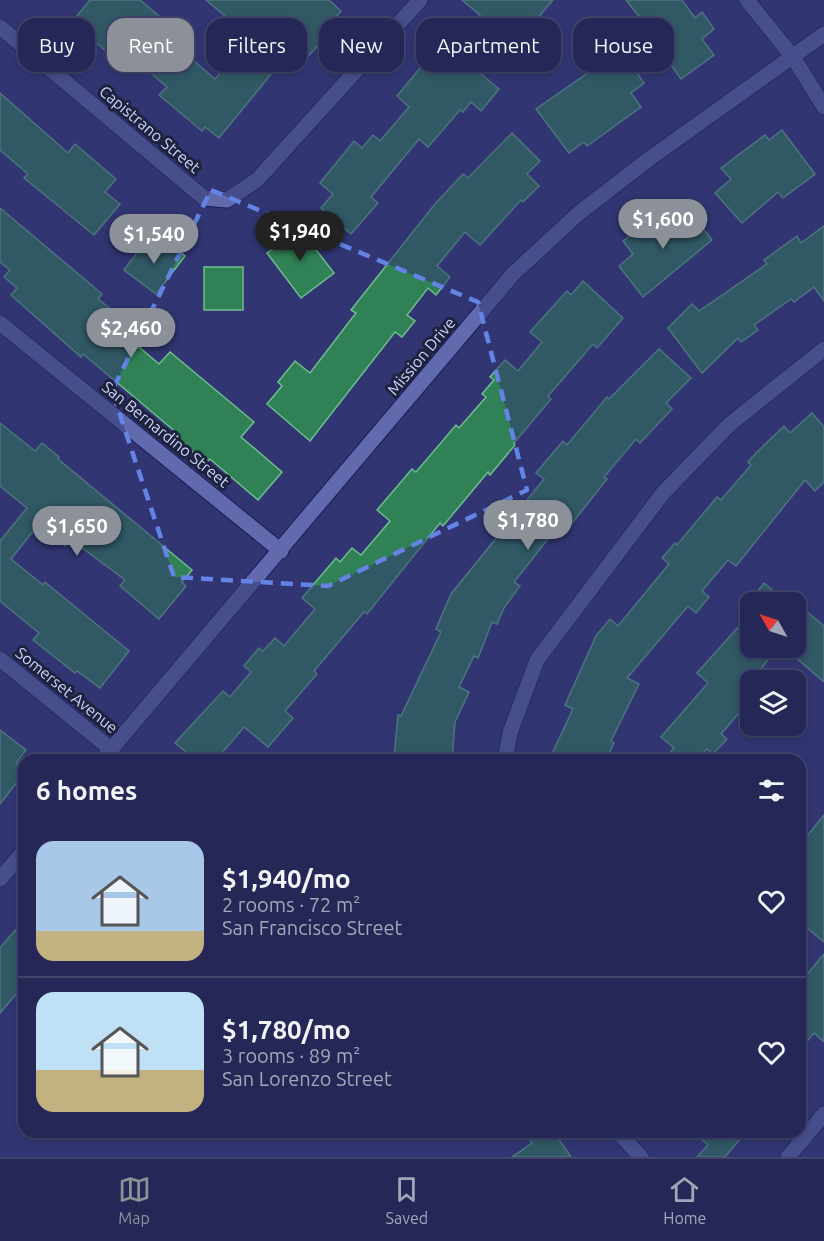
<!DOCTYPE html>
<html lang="en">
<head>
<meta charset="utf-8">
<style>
  body { margin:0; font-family:Ubuntu,sans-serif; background:#2d305c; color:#f1f3f6; height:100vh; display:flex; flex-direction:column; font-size:22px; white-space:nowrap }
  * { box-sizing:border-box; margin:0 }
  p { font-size:20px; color:#a3a6b9 }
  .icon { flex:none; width:33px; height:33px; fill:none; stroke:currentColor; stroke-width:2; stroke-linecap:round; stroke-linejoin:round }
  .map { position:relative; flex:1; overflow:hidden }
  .sheet { position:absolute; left:18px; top:754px; width:788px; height:384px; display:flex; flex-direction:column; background:#252856; border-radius:18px; box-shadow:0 3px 9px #0003,0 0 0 2px #42446c }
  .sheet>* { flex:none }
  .hud { position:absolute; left:18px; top:18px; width:789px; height:54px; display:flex; gap:12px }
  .needle { width:39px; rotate:309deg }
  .fabs { position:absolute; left:740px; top:592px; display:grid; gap:12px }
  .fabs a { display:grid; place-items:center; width:66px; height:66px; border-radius:12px; background:#252856; box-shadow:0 3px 9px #0003,0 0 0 2px #42446c; font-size:30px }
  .price { position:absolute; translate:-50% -51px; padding:0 14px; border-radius:21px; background:#8c9099; color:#fff; font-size:20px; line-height:39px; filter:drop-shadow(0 2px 3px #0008) }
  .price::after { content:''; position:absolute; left:50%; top:36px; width:18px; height:14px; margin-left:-9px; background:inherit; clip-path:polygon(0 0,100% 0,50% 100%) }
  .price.active { background:#222; color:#fff }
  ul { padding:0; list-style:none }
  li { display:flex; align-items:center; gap:18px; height:150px; padding:0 18px }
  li+li { border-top:2px solid #42446c }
  li span { display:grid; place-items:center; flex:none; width:168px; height:120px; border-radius:18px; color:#555 }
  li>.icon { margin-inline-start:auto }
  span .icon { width:72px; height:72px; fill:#fffc; stroke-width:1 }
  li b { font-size:26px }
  h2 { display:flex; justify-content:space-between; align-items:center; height:72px; padding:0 18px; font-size:26px }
  .pill { padding:0 21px; border-radius:18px; background:#252856; box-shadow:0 3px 9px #0003,0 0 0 2px #42446c; font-size:21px; line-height:54px }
  .pill.active { background:#8c9099; color:#fff }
  .menu { display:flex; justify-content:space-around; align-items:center; height:84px; border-top:2px solid #42446c; background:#252856; font-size:16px; color:#a3a6b9 }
  .menu a { display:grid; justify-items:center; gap:3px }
  .menu .active { color:#8c9099 }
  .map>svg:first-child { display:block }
  .building { fill:#308256; stroke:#70bd8f; stroke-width:1.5 }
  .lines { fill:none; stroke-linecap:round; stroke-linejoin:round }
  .minor-casing { stroke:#1a1b55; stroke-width:17 }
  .minor { stroke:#616aac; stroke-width:15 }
  .marked { fill:none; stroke:#6384e5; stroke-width:4.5; stroke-dasharray:12 8; stroke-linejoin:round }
  .labels { text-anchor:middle; stroke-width:6; stroke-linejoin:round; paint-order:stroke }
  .street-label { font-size:16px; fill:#ccd4f9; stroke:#1e223e }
</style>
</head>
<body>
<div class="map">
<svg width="824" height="1157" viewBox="0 0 824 1157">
  <rect width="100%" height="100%" fill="#313673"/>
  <g class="building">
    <path d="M90,0H140L165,21L158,30L215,79L250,37L206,0H329L341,11L331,23L335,26L298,68L285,57L219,138L205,127L202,131L159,95L167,87L134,59L130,64L117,53L113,57L72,22Z"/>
    <path d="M462,0H553L536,20L530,16L481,74L499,89L481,111L471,102L463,112L460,110L428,147L419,139L371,197L378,203L351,234L321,208L333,194L320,183L354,141L362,148L373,135L380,141L409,107L397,96L431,55L436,59L447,45L451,49L480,15Z"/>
    <path d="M626,0H682L695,18L702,12L714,29L702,39L714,55L681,79L657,45L660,43Z"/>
    <path d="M621,50L644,83L631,93L641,107L587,146L584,142L569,153L536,109Z"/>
    <path d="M0,93L68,153L75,144L116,179L105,192L120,204L94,235L24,178L28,174L0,150Z"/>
    <path d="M782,130L815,174L783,198L778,192L742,223L715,193L731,179L721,168L765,135L769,140Z"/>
    <path d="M512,133L540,161L527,174L539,186L523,202L521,200L480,245L465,232L437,266L450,277L436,295L428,288L407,315L415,321L402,337L395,332L310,441L267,404L282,386L278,382L295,361L310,373L356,313L351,310L435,204L463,174L468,178Z"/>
    <path d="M685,205L712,240L643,297L619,266L633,254L623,241L640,227L646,234Z"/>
    <path d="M0,208L102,294L98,299L140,332L132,341L159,364L170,352L254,422L241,437L282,472L258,500L210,459L206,463L174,437L177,433L83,354L81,357L11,295L17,288L4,277L10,270L0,262Z"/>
    <path d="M297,225L334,273L301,298L267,253L283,242L280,238Z"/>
    <path d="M824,226V301L814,287L794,302L791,299L754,325L758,330L741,342L738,338L702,373L668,328L692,304L699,311L767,264L764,260L797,236L801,243Z"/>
    <path d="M165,241L185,256L156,294L124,270L145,242L157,251Z"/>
    <rect x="204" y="267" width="39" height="43"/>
    <path d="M583,281L623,318L597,348L593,344L548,396L551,399L514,443L515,445L490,475L488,472L443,526L440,523L367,614L364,612L314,671L317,674L285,711L293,718L268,747L244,727L216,760H196L175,743L223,691L230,697L251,672L244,666L259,648L263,651L275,638L284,646L315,609L302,598L336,558L340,562L352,548L361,555L390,521L377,510L412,469L416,472L456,425L459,428L486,397L482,394L494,380L490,377L505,360L518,371L542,342L530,332L567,291L571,295Z"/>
    <path d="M659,349L691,378L666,403L672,409L640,443L636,439L604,477L607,479L562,536L555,530L514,582L520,586L504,608L497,624L492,622L478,658L474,656L459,687L469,692L455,722L452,760L394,758L398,715L401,716L441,632L436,629L451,594L544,479L536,473L563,441L567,445L607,397L609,399Z"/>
    <path d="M812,413L824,427V482L815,491L805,480L736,566L728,560L702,591L709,597L696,613L688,606L627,678L639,684L611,741L614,743L606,760H549L573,709L565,705L596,636L610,619L618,626L669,564L662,558L675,543L677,545L717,497L721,500L751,465L748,462L758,451L784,426L790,433Z"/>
    <path d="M0,423L35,451L42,443L59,457L58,459L192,570L182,582L186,586L159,619L120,586L125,580L70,539L65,546L38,525L11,559L43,585L45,582L129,651L100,688L77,671L75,673L33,640L39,633L0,601V541L27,508L0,486Z"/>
    <path d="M764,583L788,603H748Z"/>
    <path d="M795,602L824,626V682L795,657Z"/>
    <path d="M750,614V648H778L759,671L770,681H750V700L721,734L727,739L713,754L707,749L697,760H663L674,748L661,737L708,683L697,673Z"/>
    <path d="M0,730L26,750L16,763L24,768V773L0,804Z"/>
    <path d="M824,815V942L800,922V845Z"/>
    <path d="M24,920V985L0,1013V948Z"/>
    <path d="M824,954V1042L814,1033L800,1050V983Z"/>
    <path d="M525,1132H554L571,1157H512L532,1143Z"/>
    <path d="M694,1132H746L725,1157H697L708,1145Z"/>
  </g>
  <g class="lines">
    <g class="minor-casing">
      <g id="minor">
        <path d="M747,0L793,57L824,107"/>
        <path d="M0,27L204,198L227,200L257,180L420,0"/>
        <path d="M0,323L281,551"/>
        <path d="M0,659L112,750"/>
        <path d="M102,760L513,274L579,213L649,159L824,34"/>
        <path d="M505,760L510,733L537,660L663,493L730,424L824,349"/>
        <path d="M0,879L24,851"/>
        <path d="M618,1132L641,1157"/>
        <path d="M788,1157L824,1114"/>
      </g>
    </g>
    <use href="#minor" class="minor"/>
  </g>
  <path d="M0 0H824V1157H0ZM211,190L478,302L527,490L328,586L174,577L112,391Z" fill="#313673" fill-opacity=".55" fill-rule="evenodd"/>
  <path class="marked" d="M211,190L478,302L527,490L328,586L174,577L112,391Z"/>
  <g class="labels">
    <g class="street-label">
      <text transform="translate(150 129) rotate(40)" y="6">Capistrano Street</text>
      <text transform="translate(421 356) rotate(-50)" y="6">Mission Drive</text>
      <text transform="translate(166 434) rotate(39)" y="6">San Bernardino Street</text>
      <text transform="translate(67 690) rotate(39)" y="6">Somerset Avenue</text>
    </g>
  </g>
</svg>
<div class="fabs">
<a><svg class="needle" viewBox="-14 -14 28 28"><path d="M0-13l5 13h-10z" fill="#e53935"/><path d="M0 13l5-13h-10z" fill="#a3a6b9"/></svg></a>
<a><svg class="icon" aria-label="layers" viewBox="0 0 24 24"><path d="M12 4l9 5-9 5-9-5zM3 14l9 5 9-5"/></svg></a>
</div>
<b class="price" style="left:663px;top:250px">$1,600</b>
<b class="price active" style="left:300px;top:262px">$1,940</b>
<b class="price" style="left:154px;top:265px">$1,540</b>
<b class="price" style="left:131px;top:359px">$2,460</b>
<b class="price" style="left:528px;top:551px">$1,780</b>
<b class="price" style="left:77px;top:557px">$1,650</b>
<div class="hud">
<a class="pill">Buy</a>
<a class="pill active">Rent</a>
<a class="pill">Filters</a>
<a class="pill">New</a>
<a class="pill">Apartment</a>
<a class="pill">House</a>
</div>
<section class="sheet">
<h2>6 homes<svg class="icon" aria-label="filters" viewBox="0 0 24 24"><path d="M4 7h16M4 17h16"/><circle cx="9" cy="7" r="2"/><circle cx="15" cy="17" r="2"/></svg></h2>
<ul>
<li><span style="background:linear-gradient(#a9c7e8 75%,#c2b280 0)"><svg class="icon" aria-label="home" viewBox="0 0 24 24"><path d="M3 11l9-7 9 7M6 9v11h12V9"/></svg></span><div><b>$1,940/mo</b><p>2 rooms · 72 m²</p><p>San Francisco Street</p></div><svg class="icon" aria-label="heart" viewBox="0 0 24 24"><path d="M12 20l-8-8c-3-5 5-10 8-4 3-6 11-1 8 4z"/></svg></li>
<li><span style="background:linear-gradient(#bfe0f5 65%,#c2b280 0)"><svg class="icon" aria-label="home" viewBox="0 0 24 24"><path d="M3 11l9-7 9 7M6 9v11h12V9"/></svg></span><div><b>$1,780/mo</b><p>3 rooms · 89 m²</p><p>San Lorenzo Street</p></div><svg class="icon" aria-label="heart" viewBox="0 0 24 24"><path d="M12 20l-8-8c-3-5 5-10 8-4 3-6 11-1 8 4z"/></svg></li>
</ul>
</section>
</div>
<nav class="menu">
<a class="active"><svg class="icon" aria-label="map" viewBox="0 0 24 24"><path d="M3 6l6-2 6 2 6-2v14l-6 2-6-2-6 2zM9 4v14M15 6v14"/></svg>Map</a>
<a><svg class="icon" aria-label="saved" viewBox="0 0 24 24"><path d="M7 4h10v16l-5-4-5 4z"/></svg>Saved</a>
<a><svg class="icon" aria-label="home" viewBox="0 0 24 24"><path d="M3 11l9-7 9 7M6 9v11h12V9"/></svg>Home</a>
</nav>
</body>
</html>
